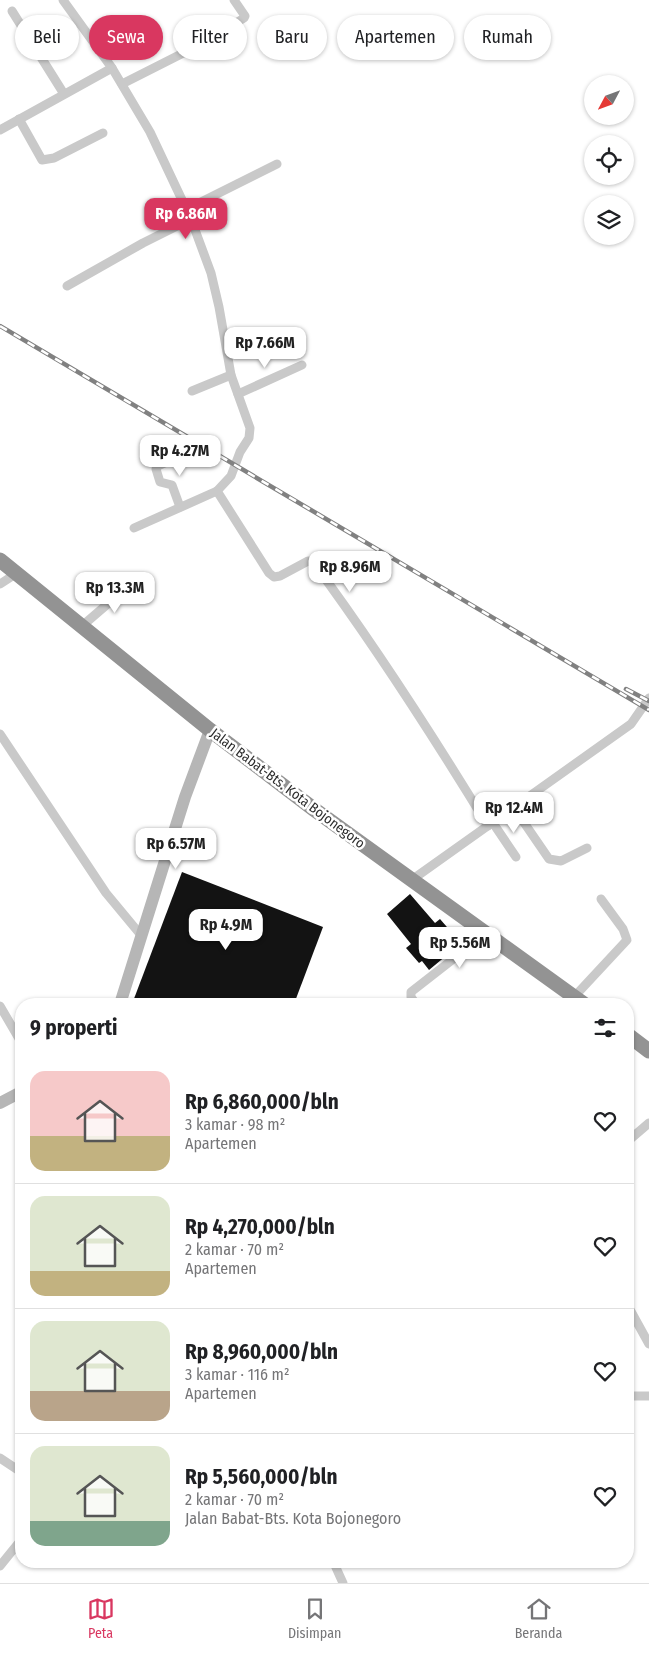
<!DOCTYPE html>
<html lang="id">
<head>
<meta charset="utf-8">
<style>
  body { margin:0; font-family:"Fira Sans Condensed",sans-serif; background:#f6f6f6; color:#202124; height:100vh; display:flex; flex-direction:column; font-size:19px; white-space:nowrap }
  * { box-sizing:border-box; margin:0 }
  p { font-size:16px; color:#757577 }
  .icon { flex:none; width:28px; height:28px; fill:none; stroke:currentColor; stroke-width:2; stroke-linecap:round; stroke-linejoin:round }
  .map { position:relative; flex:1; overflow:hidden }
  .details { position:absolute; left:15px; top:998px; width:619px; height:570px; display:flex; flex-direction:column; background:#fff; border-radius:20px; box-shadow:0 1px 4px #0004 }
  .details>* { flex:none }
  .top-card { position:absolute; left:15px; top:15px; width:620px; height:45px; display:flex; gap:10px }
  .needle { width:32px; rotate:229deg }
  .buttons { position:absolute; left:584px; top:75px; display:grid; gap:10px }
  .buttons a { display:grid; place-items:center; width:50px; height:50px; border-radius:50%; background:#fff; box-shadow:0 1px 4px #0004; font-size:25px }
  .price { position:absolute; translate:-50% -42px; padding:0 11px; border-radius:10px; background:#fff; color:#222; font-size:16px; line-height:32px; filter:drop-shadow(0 1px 2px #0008) }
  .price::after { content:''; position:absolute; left:50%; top:30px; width:15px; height:11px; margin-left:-8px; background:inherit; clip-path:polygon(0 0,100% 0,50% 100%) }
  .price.selected { background:#d93760; color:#fff }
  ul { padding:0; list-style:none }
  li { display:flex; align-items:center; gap:15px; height:125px; padding:0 15px }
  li+li { border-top:1px solid #e0e0e0 }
  li span { display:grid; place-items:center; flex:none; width:140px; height:100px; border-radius:15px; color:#555 }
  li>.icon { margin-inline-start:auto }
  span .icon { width:60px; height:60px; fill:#fffc; stroke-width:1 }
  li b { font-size:21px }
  h2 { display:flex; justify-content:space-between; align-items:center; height:60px; padding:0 15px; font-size:21px }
  .chip { padding:0 18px; border-radius:22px; background:#fff; box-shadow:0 1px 4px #0004; font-size:18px; line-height:45px }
  .chip.selected { background:#d93760; color:#fff }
  .tabs { display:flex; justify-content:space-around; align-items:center; height:70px; border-top:1px solid #e0e0e0; background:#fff; font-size:14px; color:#757577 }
  .tabs a { display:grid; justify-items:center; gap:2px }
  .tabs .selected { color:#d93760 }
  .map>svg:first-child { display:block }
  .building { fill:#131313 }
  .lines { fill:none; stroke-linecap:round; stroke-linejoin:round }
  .street { stroke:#c9c9c9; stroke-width:9 }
  .secondary { stroke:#b6b6b6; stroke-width:12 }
  .highway { stroke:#939393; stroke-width:15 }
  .rail-casing { stroke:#818181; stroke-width:4.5 }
  .rail { stroke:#fff; stroke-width:2.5; stroke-dasharray:8; stroke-linecap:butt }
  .labels { text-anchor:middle; stroke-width:5; stroke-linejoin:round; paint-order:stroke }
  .street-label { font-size:14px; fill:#2c2c2c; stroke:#fff }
</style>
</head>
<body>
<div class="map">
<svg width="649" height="1583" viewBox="0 0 649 1583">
  <rect width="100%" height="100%" fill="#fff"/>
  <g class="building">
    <path d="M182,872L323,927L294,1004H132Z"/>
    <path d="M410,894L435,923L440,919L453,934L451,936L459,945L429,970L422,961L419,963L406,948L411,944L387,914Z"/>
  </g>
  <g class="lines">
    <g class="street">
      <path d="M12,11L64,94"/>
      <path d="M112,68L150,132L191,219L211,273L219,307L231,375L250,428L249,438L240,452L231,476L217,491L269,573L274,577L280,576L308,561L313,562C376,647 433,736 488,826"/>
      <path d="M122,84L205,42L244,18L245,16L234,0"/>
      <path d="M19,119L42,160L54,158L103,133"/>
      <path d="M0,130L112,68L63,0"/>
      <path d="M187,209L277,164"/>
      <path d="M67,286L143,243L191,219"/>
      <path d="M192,391L231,375"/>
      <path d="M238,394L302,365"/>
      <path d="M180,507L172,485L160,482L156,469L158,466L185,454"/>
      <path d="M134,528L217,491"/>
      <path d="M0,584L17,573"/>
      <path d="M82,626L132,583"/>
      <path d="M0,734L106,893L140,934"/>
      <path d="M514,808L549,859L561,861L587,848"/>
      <path d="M493,823L516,857"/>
      <path d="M413,879L631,724L649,698"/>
      <path d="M574,997L627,940L623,929L601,899"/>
      <path d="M416,1004L411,997V992L452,960L483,931"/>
      <path d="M0,1006L21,1042"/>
      <path d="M628,1141L649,1123"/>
      <path d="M628,1306L649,1344"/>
      <path d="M632,1396H649"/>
      <path d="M0,1458L21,1472"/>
      <path d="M333,1561L343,1583"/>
      <path d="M0,1566L21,1540"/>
    </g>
    <g class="secondary">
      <path d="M120,1004L185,797L210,730"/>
      <path d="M0,1103L21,1092"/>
    </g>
    <g class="highway">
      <path d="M0,560L210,730L315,810L584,1004"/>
      <path d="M628,1035L649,1051"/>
    </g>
    <g class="rail-casing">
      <g id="rail">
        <path d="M0,326L649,710"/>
        <path d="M626,689L649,701"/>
      </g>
    </g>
    <use href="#rail" class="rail"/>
  </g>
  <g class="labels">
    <g class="street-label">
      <text transform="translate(288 788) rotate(37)" y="5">Jalan Babat-Bts. Kota Bojonegoro</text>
    </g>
  </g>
</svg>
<div class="buttons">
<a><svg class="needle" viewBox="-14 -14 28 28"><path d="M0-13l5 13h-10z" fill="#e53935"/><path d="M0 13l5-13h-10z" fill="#757577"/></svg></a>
<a><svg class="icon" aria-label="locate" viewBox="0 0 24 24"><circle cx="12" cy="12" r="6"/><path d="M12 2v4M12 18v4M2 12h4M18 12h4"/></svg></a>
<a><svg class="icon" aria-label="layers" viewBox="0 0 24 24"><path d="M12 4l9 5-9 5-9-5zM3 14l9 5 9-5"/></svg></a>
</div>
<b class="price selected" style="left:186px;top:240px">Rp 6.86M</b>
<b class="price" style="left:265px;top:369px">Rp 7.66M</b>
<b class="price" style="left:180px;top:477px">Rp 4.27M</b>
<b class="price" style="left:350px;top:593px">Rp 8.96M</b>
<b class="price" style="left:115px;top:614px">Rp 13.3M</b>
<b class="price" style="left:514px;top:834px">Rp 12.4M</b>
<b class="price" style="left:176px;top:870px">Rp 6.57M</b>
<b class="price" style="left:226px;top:951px">Rp 4.9M</b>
<b class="price" style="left:460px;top:969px">Rp 5.56M</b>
<div class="top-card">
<a class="chip">Beli</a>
<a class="chip selected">Sewa</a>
<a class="chip">Filter</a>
<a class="chip">Baru</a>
<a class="chip">Apartemen</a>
<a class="chip">Rumah</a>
</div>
<section class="details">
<h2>9 properti<svg class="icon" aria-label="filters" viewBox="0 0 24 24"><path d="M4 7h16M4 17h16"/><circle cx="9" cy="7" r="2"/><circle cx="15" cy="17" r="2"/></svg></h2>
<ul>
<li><span style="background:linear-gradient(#f6c9c9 65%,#c2b280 0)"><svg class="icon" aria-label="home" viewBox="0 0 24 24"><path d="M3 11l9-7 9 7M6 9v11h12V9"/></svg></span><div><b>Rp 6,860,000/bln</b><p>3 kamar · 98 m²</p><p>Apartemen</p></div><svg class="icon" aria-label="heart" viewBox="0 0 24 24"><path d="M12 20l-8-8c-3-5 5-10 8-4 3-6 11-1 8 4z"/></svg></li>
<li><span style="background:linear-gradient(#dfe7d0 75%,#c2b280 0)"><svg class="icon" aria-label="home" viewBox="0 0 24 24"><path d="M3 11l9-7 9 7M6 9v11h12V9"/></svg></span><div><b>Rp 4,270,000/bln</b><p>2 kamar · 70 m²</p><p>Apartemen</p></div><svg class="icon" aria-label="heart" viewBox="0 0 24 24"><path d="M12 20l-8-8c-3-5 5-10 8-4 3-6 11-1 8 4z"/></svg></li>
<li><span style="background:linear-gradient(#dfe7d0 70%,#b9a48a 0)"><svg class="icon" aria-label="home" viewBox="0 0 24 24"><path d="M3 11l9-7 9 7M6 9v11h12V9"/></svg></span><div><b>Rp 8,960,000/bln</b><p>3 kamar · 116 m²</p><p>Apartemen</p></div><svg class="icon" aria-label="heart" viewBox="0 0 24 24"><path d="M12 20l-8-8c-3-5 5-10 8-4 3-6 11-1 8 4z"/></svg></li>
<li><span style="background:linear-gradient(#dfe7d0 75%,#7fa58c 0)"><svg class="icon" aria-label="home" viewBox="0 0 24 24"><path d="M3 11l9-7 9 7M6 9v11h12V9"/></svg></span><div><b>Rp 5,560,000/bln</b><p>2 kamar · 70 m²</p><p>Jalan Babat-Bts. Kota Bojonegoro</p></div><svg class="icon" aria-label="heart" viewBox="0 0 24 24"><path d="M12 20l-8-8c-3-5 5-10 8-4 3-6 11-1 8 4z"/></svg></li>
</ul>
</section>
</div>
<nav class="tabs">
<a class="selected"><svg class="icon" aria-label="map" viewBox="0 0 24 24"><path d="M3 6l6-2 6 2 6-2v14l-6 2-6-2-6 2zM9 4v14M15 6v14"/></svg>Peta</a>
<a><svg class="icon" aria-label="saved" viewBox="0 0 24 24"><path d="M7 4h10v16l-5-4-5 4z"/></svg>Disimpan</a>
<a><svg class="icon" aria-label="home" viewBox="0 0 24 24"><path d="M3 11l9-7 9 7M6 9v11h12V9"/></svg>Beranda</a>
</nav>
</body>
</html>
